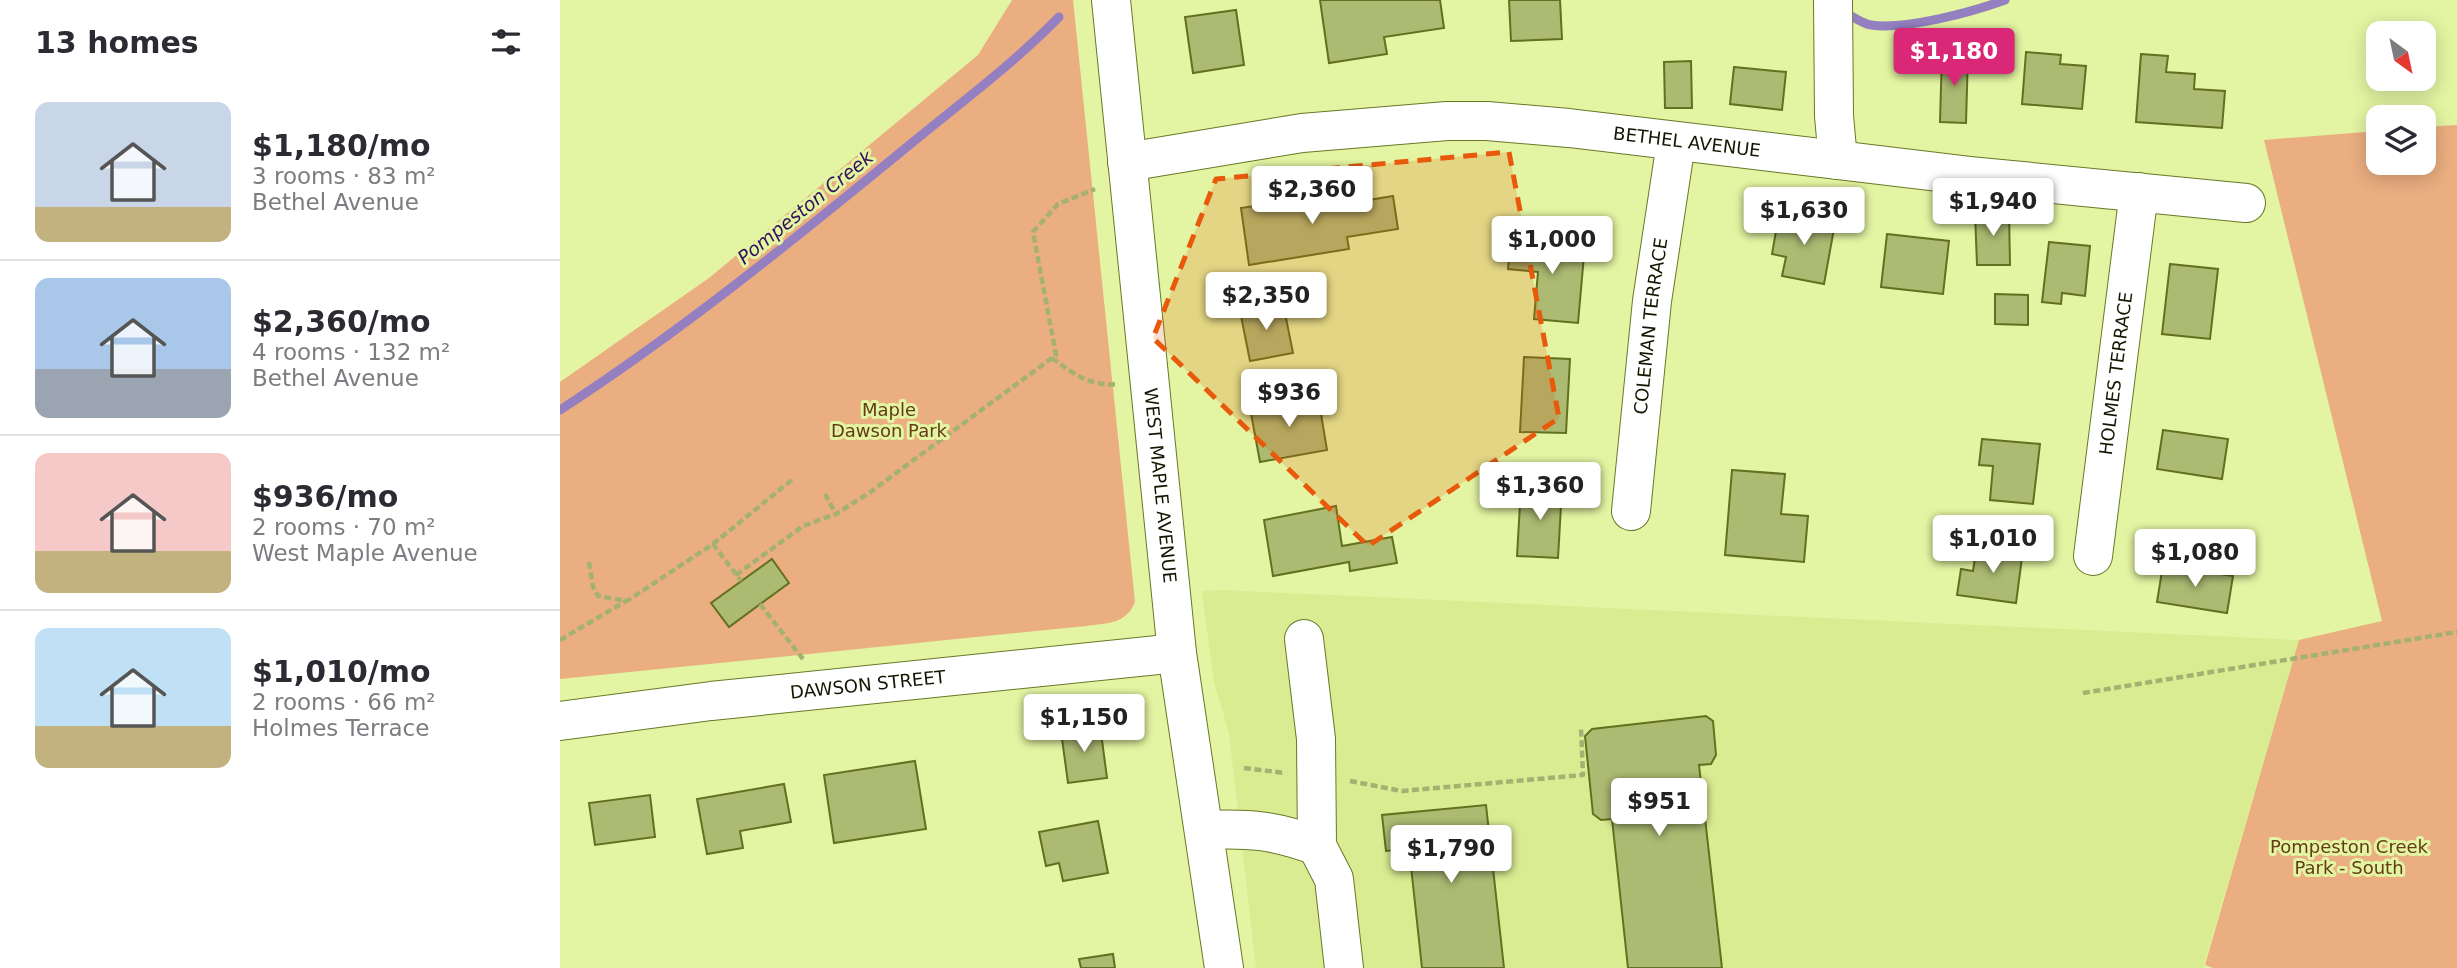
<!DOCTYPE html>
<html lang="en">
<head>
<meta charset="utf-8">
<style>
  body { margin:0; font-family:"DejaVu Sans",sans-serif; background:#f2f2f3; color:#2b2b33; height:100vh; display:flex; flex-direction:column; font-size:26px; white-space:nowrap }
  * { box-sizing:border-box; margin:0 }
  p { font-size:23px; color:#7c7c81 }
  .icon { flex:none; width:38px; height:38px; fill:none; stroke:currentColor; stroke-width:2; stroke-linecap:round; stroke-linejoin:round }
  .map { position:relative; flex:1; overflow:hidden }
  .sheet { display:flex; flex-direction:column; background:#fff; width:560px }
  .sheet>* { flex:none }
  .needle { width:46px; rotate:147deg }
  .fabs { position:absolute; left:1806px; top:21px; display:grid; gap:14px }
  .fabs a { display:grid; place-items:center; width:70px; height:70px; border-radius:14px; background:#fff; box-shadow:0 4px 18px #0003; font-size:35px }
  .price { position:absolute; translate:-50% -60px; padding:0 16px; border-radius:7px; background:#fff; color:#222; font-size:23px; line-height:46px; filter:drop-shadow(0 2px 4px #0008) }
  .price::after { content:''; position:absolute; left:50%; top:42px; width:21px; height:16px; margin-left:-10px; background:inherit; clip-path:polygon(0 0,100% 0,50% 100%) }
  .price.on { background:#db2777; color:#fff }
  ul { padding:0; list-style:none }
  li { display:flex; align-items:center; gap:21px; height:175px; padding:0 35px }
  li+li { border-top:2px solid #e1e1e2 }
  li span { display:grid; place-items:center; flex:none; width:196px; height:140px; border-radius:14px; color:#555 }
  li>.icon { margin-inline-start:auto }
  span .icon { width:84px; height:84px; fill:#fffc; stroke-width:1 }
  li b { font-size:30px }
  h2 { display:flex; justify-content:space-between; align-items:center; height:84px; padding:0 35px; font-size:30px }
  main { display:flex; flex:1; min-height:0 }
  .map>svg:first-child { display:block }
  .built { fill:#daec92 }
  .green { fill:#eaae80 }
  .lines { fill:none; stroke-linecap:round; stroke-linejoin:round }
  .stream { stroke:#947fc0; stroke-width:9 }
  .building { fill:#acba72; stroke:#63701e; stroke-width:2 }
  .minor-casing { stroke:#6a7726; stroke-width:40 }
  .path { stroke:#a4b171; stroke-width:4.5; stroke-dasharray:7 3.5; stroke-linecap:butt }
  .minor { stroke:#fff; stroke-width:38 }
  .marked { fill:#e8590c; fill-opacity:0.2; stroke:#e8590c; stroke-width:5; stroke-dasharray:14 9; stroke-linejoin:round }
  .labels { text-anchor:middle; stroke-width:6; stroke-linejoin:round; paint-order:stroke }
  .street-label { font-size:18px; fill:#131700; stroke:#e3f4a2 }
  .park-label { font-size:18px; fill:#643a17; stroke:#e3f4a2 }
  .water-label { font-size:19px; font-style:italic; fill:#33105e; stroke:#e3f4a2 }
</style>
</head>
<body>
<main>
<section class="sheet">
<h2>13 homes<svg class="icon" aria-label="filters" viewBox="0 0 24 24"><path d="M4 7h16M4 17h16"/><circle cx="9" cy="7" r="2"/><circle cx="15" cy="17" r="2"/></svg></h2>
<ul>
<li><span style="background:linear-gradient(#c9d6e8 75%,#c2b280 0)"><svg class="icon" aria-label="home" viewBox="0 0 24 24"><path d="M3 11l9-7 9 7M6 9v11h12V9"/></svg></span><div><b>$1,180/mo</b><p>3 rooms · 83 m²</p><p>Bethel Avenue</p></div></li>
<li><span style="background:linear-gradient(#a9c7e8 65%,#9aa5b1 0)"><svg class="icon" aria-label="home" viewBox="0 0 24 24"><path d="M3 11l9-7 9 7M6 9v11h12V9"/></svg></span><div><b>$2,360/mo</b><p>4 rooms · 132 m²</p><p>Bethel Avenue</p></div></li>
<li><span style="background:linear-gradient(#f6c9c9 70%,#c2b280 0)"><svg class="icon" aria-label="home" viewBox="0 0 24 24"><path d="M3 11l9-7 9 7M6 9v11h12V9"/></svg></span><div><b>$936/mo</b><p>2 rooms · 70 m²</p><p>West Maple Avenue</p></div></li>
<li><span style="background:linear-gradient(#bfe0f5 70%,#c2b280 0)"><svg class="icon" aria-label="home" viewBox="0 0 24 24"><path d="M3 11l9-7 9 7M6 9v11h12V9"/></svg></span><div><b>$1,010/mo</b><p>2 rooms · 66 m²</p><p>Holmes Terrace</p></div></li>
</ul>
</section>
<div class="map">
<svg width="1897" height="968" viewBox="0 0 1897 968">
  <rect width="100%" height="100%" fill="#e3f4a2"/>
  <path class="built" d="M663,590L1739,640L1643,968H696L669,733L654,682L642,591Z"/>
  <g class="green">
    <path d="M452,0H513L575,602C566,624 548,623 526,626L0,679V382L149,278L418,55Z"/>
    <path d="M1897,125V968H1653L1645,965L1739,640L1822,621L1704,140L1818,131V163H1864V127Z"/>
  </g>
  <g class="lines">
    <g class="stream">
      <path d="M1282,11C1291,15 1302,24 1311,25C1346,30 1412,12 1445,0"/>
      <path d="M0,410C120,332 231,242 342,151C395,107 451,66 499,17"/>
    </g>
  </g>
  <g class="building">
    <path d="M760,0H880L884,28L824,37L827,54L769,63Z"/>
    <path d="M949,0H1000L1002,39L951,41Z"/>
    <path d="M676,10L684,65L633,73L625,17Z"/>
    <path d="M1382,52L1408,54L1406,123L1380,122Z"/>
    <path d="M1466,52L1501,55L1500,64L1526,66L1522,109L1462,104Z"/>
    <path d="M1581,54L1608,56L1606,72L1635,74L1634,89L1665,91L1662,128L1576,122Z"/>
    <path d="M1131,61L1132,108H1105L1104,62Z"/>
    <path d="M1174,67L1226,72L1222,110L1170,104Z"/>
    <path d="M783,192L785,204L833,196L838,229L787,237L789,249L689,265L681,208Z"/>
    <path d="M1449,211L1450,265H1417L1415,213Z"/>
    <path d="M1219,214L1275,223L1264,284L1222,276L1226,257L1212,254Z"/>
    <path d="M1327,234L1389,241L1383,294L1321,287Z"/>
    <path d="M951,237L1025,244L1018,323L974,319L978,272L948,269Z"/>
    <path d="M1489,242L1530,246L1525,296L1502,293L1501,304L1482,302Z"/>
    <path d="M1610,264L1658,269L1650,339L1602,334Z"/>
    <path d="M1435,294L1468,295V325L1435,324Z"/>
    <path d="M723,303L733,353L690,361L680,311Z"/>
    <path d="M964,357L1010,359L1006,433L960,432Z"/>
    <path d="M758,396L767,450L700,462L690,408Z"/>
    <path d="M1603,430L1668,439L1662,479L1597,469Z"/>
    <path d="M1422,439L1480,444L1473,504L1430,500L1433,466L1419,465Z"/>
    <path d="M1172,470L1225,474L1221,514L1248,516L1244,562L1165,555Z"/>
    <path d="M961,487L1002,489L998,558L957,556Z"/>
    <path d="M776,506L782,546L832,537L837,563L790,571L789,562L713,576L704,520Z"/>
    <path d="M1417,544L1463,550L1456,603L1397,595L1401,569L1413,571Z"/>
    <path d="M212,559L229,583L169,627L151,603Z"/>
    <path d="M1603,565L1673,576L1667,613L1597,602Z"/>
    <path d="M1146,716L1153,721L1156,755L1151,764L1139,765L1162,968H1068L1052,819L1041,820L1033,814L1025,736L1032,729Z"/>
    <path d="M540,725L547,778L508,783L501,731Z"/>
    <path d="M355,761L366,829L274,843L264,775Z"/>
    <path d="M224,784L231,822L180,831L183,848L147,854L137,799Z"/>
    <path d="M90,795L95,837L35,845L29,803Z"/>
    <path d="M926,805L944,968H862L850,857H845V849L826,851L822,815Z"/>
    <path d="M538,821L548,873L503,881L499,863L486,866L479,832Z"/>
    <path d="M553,954L555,968H521L519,959Z"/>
  </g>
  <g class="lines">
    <g class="minor-casing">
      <g id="minor">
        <path id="s1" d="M551,0L617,653L664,968"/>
        <path d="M1273,0L1274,116L1278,160"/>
        <path id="s2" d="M567,162L742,133L887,121H927L1009,128L1411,176L1686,203"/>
        <path id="s3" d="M1071,511L1092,301L1116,143"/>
        <path id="s4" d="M1533,556L1579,192"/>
        <path d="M744,639L756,739L757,846L774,879L784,968"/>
        <path id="s5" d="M0,721L151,701L617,653"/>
        <path d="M644,830C689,828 714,830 757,846"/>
      </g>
    </g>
    <g class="path">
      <path d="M492,358C512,373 531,387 557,384"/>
      <path d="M265,494L276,514"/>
      <path d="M153,544L233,479"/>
      <path d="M29,562L33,587L38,596L67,601L153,544L181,581"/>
      <path d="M176,575L243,526L276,514L309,493L496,355L473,232L498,204L535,189"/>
      <path d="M200,604L243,659"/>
      <path d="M0,640L66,601"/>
      <path d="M1523,693L1897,632"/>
      <path d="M684,768L725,773"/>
      <path d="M790,781L842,791L1023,775L1021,728"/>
    </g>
    <use href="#minor" class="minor"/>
  </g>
  <path class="marked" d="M949,152L999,418L808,546L593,338L656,179Z"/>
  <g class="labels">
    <g class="street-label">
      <text dy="6" stroke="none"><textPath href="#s2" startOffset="564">BETHEL AVENUE</textPath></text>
      <text dy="6" stroke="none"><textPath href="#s3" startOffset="186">COLEMAN TERRACE</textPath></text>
      <text dy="6" stroke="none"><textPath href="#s4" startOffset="184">HOLMES TERRACE</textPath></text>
      <text dy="6" stroke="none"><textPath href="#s1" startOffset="488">WEST MAPLE AVENUE</textPath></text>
      <text dy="6" stroke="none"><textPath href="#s5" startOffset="310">DAWSON STREET</textPath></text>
    </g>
    <g class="park-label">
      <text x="329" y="416">Maple<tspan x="329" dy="21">Dawson Park</tspan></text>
      <text x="1789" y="853">Pompeston Creek<tspan x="1789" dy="21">Park - South</tspan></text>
    </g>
    <g class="water-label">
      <text transform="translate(245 207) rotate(-39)" y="7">Pompeston Creek</text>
    </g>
  </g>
</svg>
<div class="fabs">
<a><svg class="needle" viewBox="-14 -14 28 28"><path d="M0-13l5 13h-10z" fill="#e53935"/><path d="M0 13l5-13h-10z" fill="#7c7c81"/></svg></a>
<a><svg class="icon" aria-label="layers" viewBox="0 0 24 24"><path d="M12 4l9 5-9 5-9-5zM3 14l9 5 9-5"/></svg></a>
</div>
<b class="price on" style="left:1394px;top:88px">$1,180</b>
<b class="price" style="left:752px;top:226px">$2,360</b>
<b class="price" style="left:1433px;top:238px">$1,940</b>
<b class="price" style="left:1244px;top:247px">$1,630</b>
<b class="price" style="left:992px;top:276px">$1,000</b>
<b class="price" style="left:706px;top:332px">$2,350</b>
<b class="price" style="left:729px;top:429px">$936</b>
<b class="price" style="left:980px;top:522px">$1,360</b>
<b class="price" style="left:1433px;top:575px">$1,010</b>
<b class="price" style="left:1635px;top:589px">$1,080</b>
<b class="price" style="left:524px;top:754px">$1,150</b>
<b class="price" style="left:1099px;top:838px">$951</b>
<b class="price" style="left:891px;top:885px">$1,790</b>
</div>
</main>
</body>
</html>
